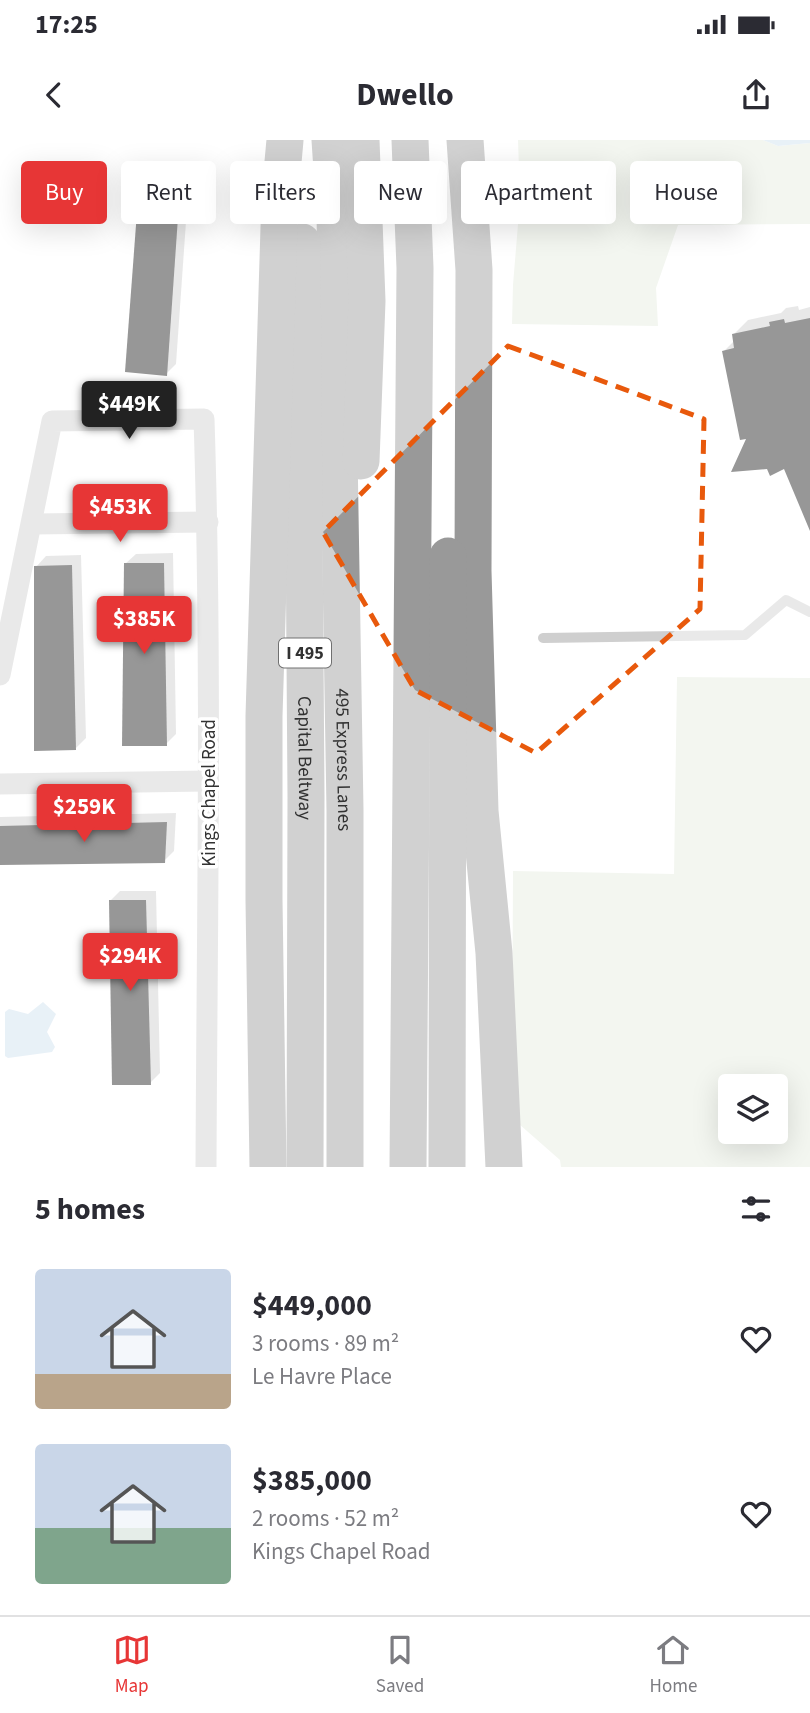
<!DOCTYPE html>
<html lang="en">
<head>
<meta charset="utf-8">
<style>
  body { margin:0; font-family:"Source Sans 3",sans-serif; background:#f7f7f7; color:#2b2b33; height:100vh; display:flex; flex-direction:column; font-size:26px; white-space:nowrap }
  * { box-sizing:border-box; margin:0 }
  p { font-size:23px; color:#7c7c81 }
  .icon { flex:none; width:38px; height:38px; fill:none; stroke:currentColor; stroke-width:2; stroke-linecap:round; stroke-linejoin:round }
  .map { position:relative; height:1027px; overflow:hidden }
  .panel { display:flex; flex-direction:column; background:#fff; flex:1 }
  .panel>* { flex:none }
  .banner { position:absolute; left:21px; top:21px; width:768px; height:63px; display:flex; gap:14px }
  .buttons { position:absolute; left:718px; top:934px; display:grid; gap:14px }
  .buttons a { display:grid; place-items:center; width:70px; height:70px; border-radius:7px; background:#fff; box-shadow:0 7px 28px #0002; font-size:35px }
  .price { position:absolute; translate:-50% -60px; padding:0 16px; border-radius:7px; background:#e73636; color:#fff; font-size:23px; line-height:46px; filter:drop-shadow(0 2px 4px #0008) }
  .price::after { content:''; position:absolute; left:50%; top:42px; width:21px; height:16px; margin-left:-10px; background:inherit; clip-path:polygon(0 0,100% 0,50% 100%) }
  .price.current { background:#222; color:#fff }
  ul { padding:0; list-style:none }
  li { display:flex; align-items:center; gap:21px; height:175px; padding:0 35px }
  li span { display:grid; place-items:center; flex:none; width:196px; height:140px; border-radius:7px; color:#555 }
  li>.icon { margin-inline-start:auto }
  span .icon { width:84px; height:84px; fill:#fffc; stroke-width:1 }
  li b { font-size:30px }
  h2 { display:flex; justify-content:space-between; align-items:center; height:84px; padding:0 35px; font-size:30px }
  .pill { padding:0 24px; border-radius:7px; background:#fff; box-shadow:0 7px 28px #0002; font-size:24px; line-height:63px }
  .pill.current { background:#e73636; color:#fff }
  .status { display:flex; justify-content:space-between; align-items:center; height:49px; padding:0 35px; background:#fff; direction:ltr }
  .status svg { height:19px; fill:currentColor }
  header { display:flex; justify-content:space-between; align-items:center; height:91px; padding:0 35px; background:#fff; font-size:32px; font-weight:700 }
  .dock { display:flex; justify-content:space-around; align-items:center; height:98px; border-top:2px solid #e1e1e2; background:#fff; font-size:19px; color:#7c7c81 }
  .dock a { display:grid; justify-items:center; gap:4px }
  .dock .current { color:#e73636 }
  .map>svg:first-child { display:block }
  .green { fill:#e4ebde; fill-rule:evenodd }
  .water { fill:#cddfee }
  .shadow { fill:#0003 }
  .building { fill:#191919 }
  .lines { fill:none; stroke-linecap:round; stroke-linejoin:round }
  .lane { stroke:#cfcfcf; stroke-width:10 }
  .street { stroke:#cfcfcf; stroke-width:21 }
  .highway { stroke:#999; stroke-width:37 }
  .marked { fill:none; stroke:#e8590c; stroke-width:5; stroke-dasharray:14 9; stroke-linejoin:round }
  .labels { text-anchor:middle; stroke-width:7; stroke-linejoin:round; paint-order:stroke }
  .shield { fill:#fff; stroke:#707070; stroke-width:2 }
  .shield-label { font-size:18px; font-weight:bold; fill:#323232 }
  .street-label { font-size:19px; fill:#323232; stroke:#fff }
</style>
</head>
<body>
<div class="status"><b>17:25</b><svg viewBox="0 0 49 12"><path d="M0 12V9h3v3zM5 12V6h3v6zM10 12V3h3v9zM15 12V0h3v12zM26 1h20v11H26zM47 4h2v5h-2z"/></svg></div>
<header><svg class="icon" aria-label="back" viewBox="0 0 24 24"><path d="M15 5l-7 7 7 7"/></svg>Dwello<svg class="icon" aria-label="share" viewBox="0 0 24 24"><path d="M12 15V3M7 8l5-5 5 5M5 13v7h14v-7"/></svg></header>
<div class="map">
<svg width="810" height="1027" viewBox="0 0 810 1027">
  <rect width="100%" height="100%" fill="#fff"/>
  <g class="green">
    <path d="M518,0H763L778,6L810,3V84L678,85L656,148L658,186L512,184L513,145L520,60Z"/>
    <path d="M677,537L810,538V1027H561L560,1020L519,984L512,948L513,731L674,734ZM730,947H775V992H730Z"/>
  </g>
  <g class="water">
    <path d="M763,0H810V3L778,6Z"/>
    <path d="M43,862L56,874L47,892L55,907L52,912L8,918L5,916V872L9,869L28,874Z"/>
  </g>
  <g class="shadow">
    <path d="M151,36L189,39L176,224L166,234L141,46Z"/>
    <path d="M798,166L799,170L810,167V387L785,327L749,296L724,211L735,200L733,195L748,180L781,173L786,168Z"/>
    <path d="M173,413L176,594L166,604L125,424L136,414Z"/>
    <path d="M81,415L86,598L76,608L36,427L46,416Z"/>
    <path d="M176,673L174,711L164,721L0,723V677Z"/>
    <path d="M120,751H156L160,933L150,943L110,761Z"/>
  </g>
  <g class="building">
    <path d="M139,45L180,48L167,236L125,232Z"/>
    <path d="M810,178V391L784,329L770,336L767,329L731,332L746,299L740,300L722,211L734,208L732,194L770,186L769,182L784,179L785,183Z"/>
    <path d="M124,423H164L167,606H122Z"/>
    <path d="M72,425L76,610L34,611V426Z"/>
    <path d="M167,682L165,723L0,725V686Z"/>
    <path d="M109,760H146L151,945H112Z"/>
  </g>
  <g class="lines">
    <path class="lane" d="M543,498L745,495L786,460L810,472"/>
    <g class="street">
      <path d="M32,384L208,382"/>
      <path d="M0,535L52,281L204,279C212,528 207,778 206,1027"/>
      <path d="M0,644L208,641"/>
    </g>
    <g class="highway">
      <path id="s1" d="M330,0L335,74L345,670V1027"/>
      <path d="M361,0L367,161L361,321"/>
      <path d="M465,0L474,130L473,431L480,671L494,813L504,1027"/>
      <path id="s2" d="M302,102L306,657L305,1027"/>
      <path d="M268,1027L264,760V576L280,55L285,0"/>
      <path d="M408,1027L415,128L410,0"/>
      <path d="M447,1027L448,416"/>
    </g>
  </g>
  <path d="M0 0H810V1027H0ZM508,206L704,279L700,469L536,613L415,550L323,392Z" fill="#fff" fill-opacity=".55" fill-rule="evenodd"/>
  <path class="marked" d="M508,206L704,279L700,469L536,613L415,550L323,392Z"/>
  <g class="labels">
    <rect class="shield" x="279" y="498.5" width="52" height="29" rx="5"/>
    <g class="shield-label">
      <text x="305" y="519">I 495</text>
    </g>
    <g class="street-label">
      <text dy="7" stroke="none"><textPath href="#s2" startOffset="516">Capital Beltway</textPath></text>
      <text dy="7" stroke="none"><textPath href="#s1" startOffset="620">495 Express Lanes</textPath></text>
      <text transform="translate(208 653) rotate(-90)" y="7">Kings Chapel Road</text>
    </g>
  </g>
</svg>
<div class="buttons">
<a><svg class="icon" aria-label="layers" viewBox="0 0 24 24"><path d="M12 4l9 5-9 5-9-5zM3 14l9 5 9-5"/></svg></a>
</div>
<b class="price current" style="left:129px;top:301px">$449K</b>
<b class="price" style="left:120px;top:404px">$453K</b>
<b class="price" style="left:144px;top:516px">$385K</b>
<b class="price" style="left:84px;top:704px">$259K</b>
<b class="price" style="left:130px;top:853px">$294K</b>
<div class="banner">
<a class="pill current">Buy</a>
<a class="pill">Rent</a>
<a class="pill">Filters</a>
<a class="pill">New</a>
<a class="pill">Apartment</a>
<a class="pill">House</a>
</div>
</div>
<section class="panel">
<h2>5 homes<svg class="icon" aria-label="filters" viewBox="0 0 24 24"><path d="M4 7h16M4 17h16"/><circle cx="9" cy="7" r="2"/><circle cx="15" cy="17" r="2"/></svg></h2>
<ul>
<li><span style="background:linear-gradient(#c9d6e8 75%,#b9a48a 0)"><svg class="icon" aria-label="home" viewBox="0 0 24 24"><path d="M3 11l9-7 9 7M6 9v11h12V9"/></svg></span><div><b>$449,000</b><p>3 rooms · 89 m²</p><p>Le Havre Place</p></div><svg class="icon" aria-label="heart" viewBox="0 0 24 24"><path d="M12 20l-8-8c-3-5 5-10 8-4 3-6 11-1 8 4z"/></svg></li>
<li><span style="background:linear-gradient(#c9d6e8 60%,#7fa58c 0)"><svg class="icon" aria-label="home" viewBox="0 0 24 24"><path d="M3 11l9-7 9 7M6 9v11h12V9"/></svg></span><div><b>$385,000</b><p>2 rooms · 52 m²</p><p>Kings Chapel Road</p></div><svg class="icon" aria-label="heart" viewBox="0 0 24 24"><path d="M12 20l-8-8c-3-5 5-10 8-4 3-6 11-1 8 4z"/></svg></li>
</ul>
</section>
<nav class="dock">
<a class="current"><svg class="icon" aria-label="map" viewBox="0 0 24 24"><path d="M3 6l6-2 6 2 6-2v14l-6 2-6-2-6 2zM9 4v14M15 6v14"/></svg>Map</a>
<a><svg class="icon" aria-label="saved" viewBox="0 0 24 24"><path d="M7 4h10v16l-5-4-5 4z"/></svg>Saved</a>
<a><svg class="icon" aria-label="home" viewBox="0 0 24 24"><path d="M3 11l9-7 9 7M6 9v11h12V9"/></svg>Home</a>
</nav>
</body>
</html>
